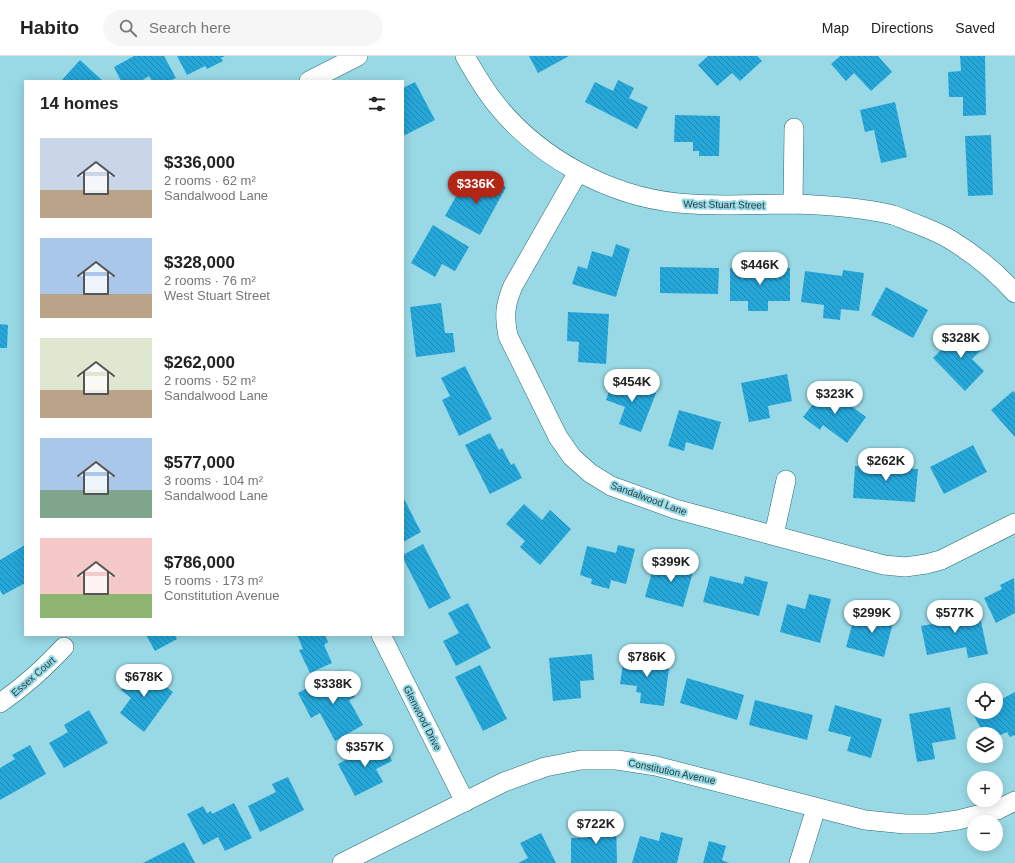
<!DOCTYPE html>
<html lang="en">
<head>
<meta charset="utf-8">
<style>
  body { margin:0; font-family:Arial,sans-serif; background:#f6f6f6; color:#222; height:100vh; display:flex; flex-direction:column; font-size:15px; white-space:nowrap }
  * { box-sizing:border-box; margin:0 }
  p { font-size:13px; color:#767676 }
  .icon { flex:none; width:22px; height:22px; fill:none; stroke:currentColor; stroke-width:2; stroke-linecap:round; stroke-linejoin:round }
  .map { position:relative; flex:1; overflow:hidden }
  .sheet { position:absolute; left:24px; top:24px; width:380px; height:556px; display:flex; flex-direction:column; background:#fff; border-radius:0px; box-shadow:0 2px 10px #0003 }
  .sheet>* { flex:none }
  .buttons { position:absolute; left:967px; top:627px; display:grid; gap:8px }
  .buttons a { display:grid; place-items:center; width:36px; height:36px; border-radius:50%; background:#fff; box-shadow:0 2px 10px #0003; font-size:20px }
  .price { position:absolute; translate:-50% -34px; padding:0 9px; border-radius:14px; background:#fff; color:#222; font-size:13px; line-height:26px; filter:drop-shadow(0 1px 2px #0008) }
  .price::after { content:''; position:absolute; left:50%; top:24px; width:12px; height:9px; margin-left:-6px; background:inherit; clip-path:polygon(0 0,100% 0,50% 100%) }
  .price.selected { background:#b32515; color:#fff }
  ul { padding:0; list-style:none }
  li { display:flex; align-items:center; gap:12px; height:100px; padding:0 16px }
  li span { display:grid; place-items:center; flex:none; width:112px; height:80px; border-radius:0px; color:#555 }
  li>.icon { margin-inline-start:auto }
  span .icon { width:48px; height:48px; fill:#fffc; stroke-width:1 }
  li b { font-size:17px }
  h2 { display:flex; justify-content:space-between; align-items:center; height:48px; padding:0 16px; font-size:17px }
  header { display:flex; align-items:center; gap:24px; box-sizing:border-box; height:56px; padding:0 20px; background:#fff; border-bottom:1px solid #e0e0e0 }
  header strong { font-size:19px }
  nav { display:flex; gap:22px; margin-inline-start:auto; font-size:14px }
  .search { width:280px; height:36px; background:#f6f6f6; display:flex; align-items:center; gap:10px; box-sizing:border-box; padding:0 14px; border-radius:22px; color:#767676; font-size:15px }
  .map>svg:first-child { display:block }
  .building { fill:url(#building-back-hatch) }
  .lines { fill:none; stroke-linecap:round; stroke-linejoin:round }
  .street-casing { stroke:#296a75; stroke-width:20 }
  .street { stroke:#fff; stroke-width:19 }
  .labels { text-anchor:middle; stroke-width:4; stroke-linejoin:round; paint-order:stroke }
  .street-label { font-size:10px; fill:#233e43; stroke:#98d9e5 }
</style>
</head>
<body>
<header>
<strong>Habito</strong>
<div class="search"><svg class="icon" aria-label="search" viewBox="0 0 24 24"><circle cx="10" cy="10" r="6"/><path d="M15 15l6 6"/></svg>Search here</div>
<nav><a>Map</a><a>Directions</a><a>Saved</a></nav>
</header>
<div class="map">
<svg width="1015" height="807" viewBox="0 0 1015 807">
  <defs>
    <pattern id="building-back-hatch" width="6" height="6" patternUnits="userSpaceOnUse"><rect width="6" height="6" fill="#25a7da"/><path d="M-1 5l2 2M0 0l6 6M5-1l2 2" fill="none" stroke="#2089b2"/></pattern>
  </defs>
  <rect width="100%" height="100%" fill="#98d9e5"/>
  <g class="building">
    <path d="M134,0H164L176,22L169,25H152L149,20L141,25H121L114,11Z"/>
    <path d="M177,0H225L221,2L223,5L207,13L205,10L187,19Z"/>
    <path d="M529,0H569L538,17Z"/>
    <path d="M708,0H757L762,5L740,25L732,17L717,30L698,9Z"/>
    <path d="M840,0H878L892,16L871,35L854,17L846,25L831,8Z"/>
    <path d="M960,0H985L986,59L963,60V41H949L948,16L961,15Z"/>
    <path d="M80,4L103,25H61Z"/>
    <path d="M618,24L634,32L629,42L648,51L637,73L585,46L595,26L613,35Z"/>
    <path d="M415,26L435,64L403,80V32Z"/>
    <path d="M895,46L907,101L881,107L874,74L865,76L860,54Z"/>
    <path d="M675,59L720,60L719,100H699V95H693V86H674Z"/>
    <path d="M991,79L993,139L968,140L965,80Z"/>
    <path d="M488,121L506,131L480,179L445,160L464,126L480,136Z"/>
    <path d="M433,169L469,191L455,215L442,208L435,221L411,207Z"/>
    <path d="M616,188L630,193L616,241L572,228L578,210L587,213L592,195L612,201Z"/>
    <path d="M660,211L719,212L718,238L660,237Z"/>
    <path d="M730,212H790V245H768V255H748V245H730Z"/>
    <path d="M843,214L864,217L859,255L841,253L840,264L823,262L824,249L801,246L805,215L842,220Z"/>
    <path d="M886,231L928,254L913,282L871,259Z"/>
    <path d="M441,247L445,277H453L455,296L416,301L410,251Z"/>
    <path d="M568,256L609,258L606,308L578,306L579,286L567,285Z"/>
    <path d="M0,268L8,269L7,292H0Z"/>
    <path d="M963,272L983,292L972,303L984,315L965,335L933,302Z"/>
    <path d="M465,310L492,363L459,380L442,344L450,340L441,322Z"/>
    <path d="M787,318L792,345L768,350L770,362L749,366L741,327Z"/>
    <path d="M614,322L656,337L641,376L619,368L625,351L606,344Z"/>
    <path d="M826,331L866,361L847,387L823,369L820,374L803,361Z"/>
    <path d="M1013,335L1015,337V381L991,354Z"/>
    <path d="M679,354L721,366L713,394L686,386L684,395L668,390Z"/>
    <path d="M490,377L499,394L502,392L511,409L514,407L522,422L490,438L465,389Z"/>
    <path d="M973,389L987,416L944,438L930,411Z"/>
    <path d="M883,401L901,403L900,412L918,413L915,446L853,442L855,410L882,412Z"/>
    <path d="M403,441L421,476L403,486Z"/>
    <path d="M524,448L542,464L550,454L571,473L540,509L520,491L525,485L506,468Z"/>
    <path d="M423,488L451,542L429,553L403,502V499Z"/>
    <path d="M25,489V527L3,539L0,534V504Z"/>
    <path d="M618,489L635,493L626,528L611,524L609,533L591,528L592,523L580,519L587,490L616,497Z"/>
    <path d="M669,501L695,509L683,551L645,541L652,516L664,519Z"/>
    <path d="M710,520L743,528L745,520L768,526L759,560L703,546Z"/>
    <path d="M1014,522L1015,557L996,567L984,542L1002,533L1000,529Z"/>
    <path d="M809,538L831,543L820,587L780,576L787,548L805,553Z"/>
    <path d="M468,547L491,592L456,610L443,585L459,577L448,557Z"/>
    <path d="M962,549L965,564L980,561L988,598L968,602L966,591L927,599L921,570L939,567L937,555Z"/>
    <path d="M874,554L895,559L884,601L846,591L854,562L871,566Z"/>
    <path d="M146,579H175L177,583L155,595Z"/>
    <path d="M297,579H325L328,586L324,589L332,607L310,617L299,594L303,593Z"/>
    <path d="M592,598L594,624L580,625L581,642L553,645L549,602Z"/>
    <path d="M624,600L670,605L664,650L640,647L641,637L636,636L637,630L620,628Z"/>
    <path d="M480,609L507,663L483,675L455,621Z"/>
    <path d="M139,610L173,636L144,676L120,657L131,642L121,634Z"/>
    <path d="M340,614L355,641L349,644L363,669L335,685L320,657L311,662L298,637Z"/>
    <path d="M687,622L744,639L737,664L680,647Z"/>
    <path d="M1015,636V679L1010,681L1007,676L996,681V678H984L973,658L977,656H996V646Z"/>
    <path d="M755,644L813,659L807,684L749,669Z"/>
    <path d="M835,649L882,663L871,702L847,695L851,681L828,675Z"/>
    <path d="M950,651L956,683L932,687L935,703L917,706L909,658Z"/>
    <path d="M89,654L108,687L64,712L49,687L68,676L64,669Z"/>
    <path d="M382,685L392,705L376,713L383,726L355,740L338,708Z"/>
    <path d="M30,689L46,718L0,744V712L15,703L12,699Z"/>
    <path d="M288,721L304,754L260,776L248,750L276,736L272,728Z"/>
    <path d="M234,747L252,782L225,795L218,781L203,789L187,758L203,750L207,757L211,755L212,758Z"/>
    <path d="M616,765L617,807H571V782H587V773L593,772V766Z"/>
    <path d="M661,776L683,782L677,807H632L640,780L659,785Z"/>
    <path d="M541,777L556,807H518L528,802L520,787Z"/>
    <path d="M709,785L726,790L722,804L729,807H703Z"/>
    <path d="M184,786L195,807H143Z"/>
  </g>
  <g class="lines">
    <g class="street-casing">
      <g id="street">
        <path d="M465,0C474,16 484,33 496,48C539,102 609,140 678,147C716,151 754,148 792,148C826,149 860,151 893,159C900,161 907,165 914,167C926,172 940,177 951,184C974,198 997,217 1015,237"/>
        <path d="M309,25L358,0"/>
        <path d="M578,116L513,230C505,249 504,259 508,280L558,381L572,401L590,417L611,430L675,453L884,509L905,511L926,508L941,504L1015,467"/>
        <path d="M793,148L794,72"/>
        <path d="M774,479L786,424"/>
        <path d="M381,579L465,746"/>
        <path d="M0,647C26,629 43,613 64,591"/>
        <path d="M342,807L504,726L545,711L581,704H617L656,710L865,764L905,768H929L958,764L997,754L1015,745"/>
        <path d="M799,807L816,752"/>
      </g>
    </g>
    <use href="#street" class="street"/>
  </g>
  <g class="labels">
    <g class="street-label">
      <text transform="translate(724 148) rotate(1)" y="4">West Stuart Street</text>
      <text transform="translate(649 442) rotate(20)" y="4">Sandalwood Lane</text>
      <text transform="translate(33 620) rotate(-41)" y="4">Essex Court</text>
      <text transform="translate(423 662) rotate(63)" y="4">Glenwood Drive</text>
      <text transform="translate(672 715) rotate(12)" y="4">Constitution Avenue</text>
    </g>
  </g>
</svg>
<div class="buttons">
<a><svg class="icon" aria-label="locate" viewBox="0 0 24 24"><circle cx="12" cy="12" r="6"/><path d="M12 2v4M12 18v4M2 12h4M18 12h4"/></svg></a>
<a><svg class="icon" aria-label="layers" viewBox="0 0 24 24"><path d="M12 4l9 5-9 5-9-5zM3 14l9 5 9-5"/></svg></a>
<a>+</a>
<a>−</a>
</div>
<b class="price selected" style="left:476px;top:149px">$336K</b>
<b class="price" style="left:760px;top:230px">$446K</b>
<b class="price" style="left:961px;top:303px">$328K</b>
<b class="price" style="left:632px;top:347px">$454K</b>
<b class="price" style="left:835px;top:359px">$323K</b>
<b class="price" style="left:886px;top:426px">$262K</b>
<b class="price" style="left:671px;top:527px">$399K</b>
<b class="price" style="left:872px;top:578px">$299K</b>
<b class="price" style="left:955px;top:578px">$577K</b>
<b class="price" style="left:647px;top:622px">$786K</b>
<b class="price" style="left:144px;top:642px">$678K</b>
<b class="price" style="left:333px;top:649px">$338K</b>
<b class="price" style="left:365px;top:712px">$357K</b>
<b class="price" style="left:596px;top:789px">$722K</b>
<section class="sheet">
<h2>14 homes<svg class="icon" aria-label="filters" viewBox="0 0 24 24"><path d="M4 7h16M4 17h16"/><circle cx="9" cy="7" r="2"/><circle cx="15" cy="17" r="2"/></svg></h2>
<ul>
<li><span style="background:linear-gradient(#c9d6e8 65%,#b9a48a 0)"><svg class="icon" aria-label="home" viewBox="0 0 24 24"><path d="M3 11l9-7 9 7M6 9v11h12V9"/></svg></span><div><b>$336,000</b><p>2 rooms · 62 m²</p><p>Sandalwood Lane</p></div></li>
<li><span style="background:linear-gradient(#a9c7e8 70%,#b9a48a 0)"><svg class="icon" aria-label="home" viewBox="0 0 24 24"><path d="M3 11l9-7 9 7M6 9v11h12V9"/></svg></span><div><b>$328,000</b><p>2 rooms · 76 m²</p><p>West Stuart Street</p></div></li>
<li><span style="background:linear-gradient(#dfe7d0 65%,#b9a48a 0)"><svg class="icon" aria-label="home" viewBox="0 0 24 24"><path d="M3 11l9-7 9 7M6 9v11h12V9"/></svg></span><div><b>$262,000</b><p>2 rooms · 52 m²</p><p>Sandalwood Lane</p></div></li>
<li><span style="background:linear-gradient(#a9c7e8 65%,#7fa58c 0)"><svg class="icon" aria-label="home" viewBox="0 0 24 24"><path d="M3 11l9-7 9 7M6 9v11h12V9"/></svg></span><div><b>$577,000</b><p>3 rooms · 104 m²</p><p>Sandalwood Lane</p></div></li>
<li><span style="background:linear-gradient(#f6c9c9 70%,#8fb573 0)"><svg class="icon" aria-label="home" viewBox="0 0 24 24"><path d="M3 11l9-7 9 7M6 9v11h12V9"/></svg></span><div><b>$786,000</b><p>5 rooms · 173 m²</p><p>Constitution Avenue</p></div></li>
</ul>
</section>
</div>
</body>
</html>
